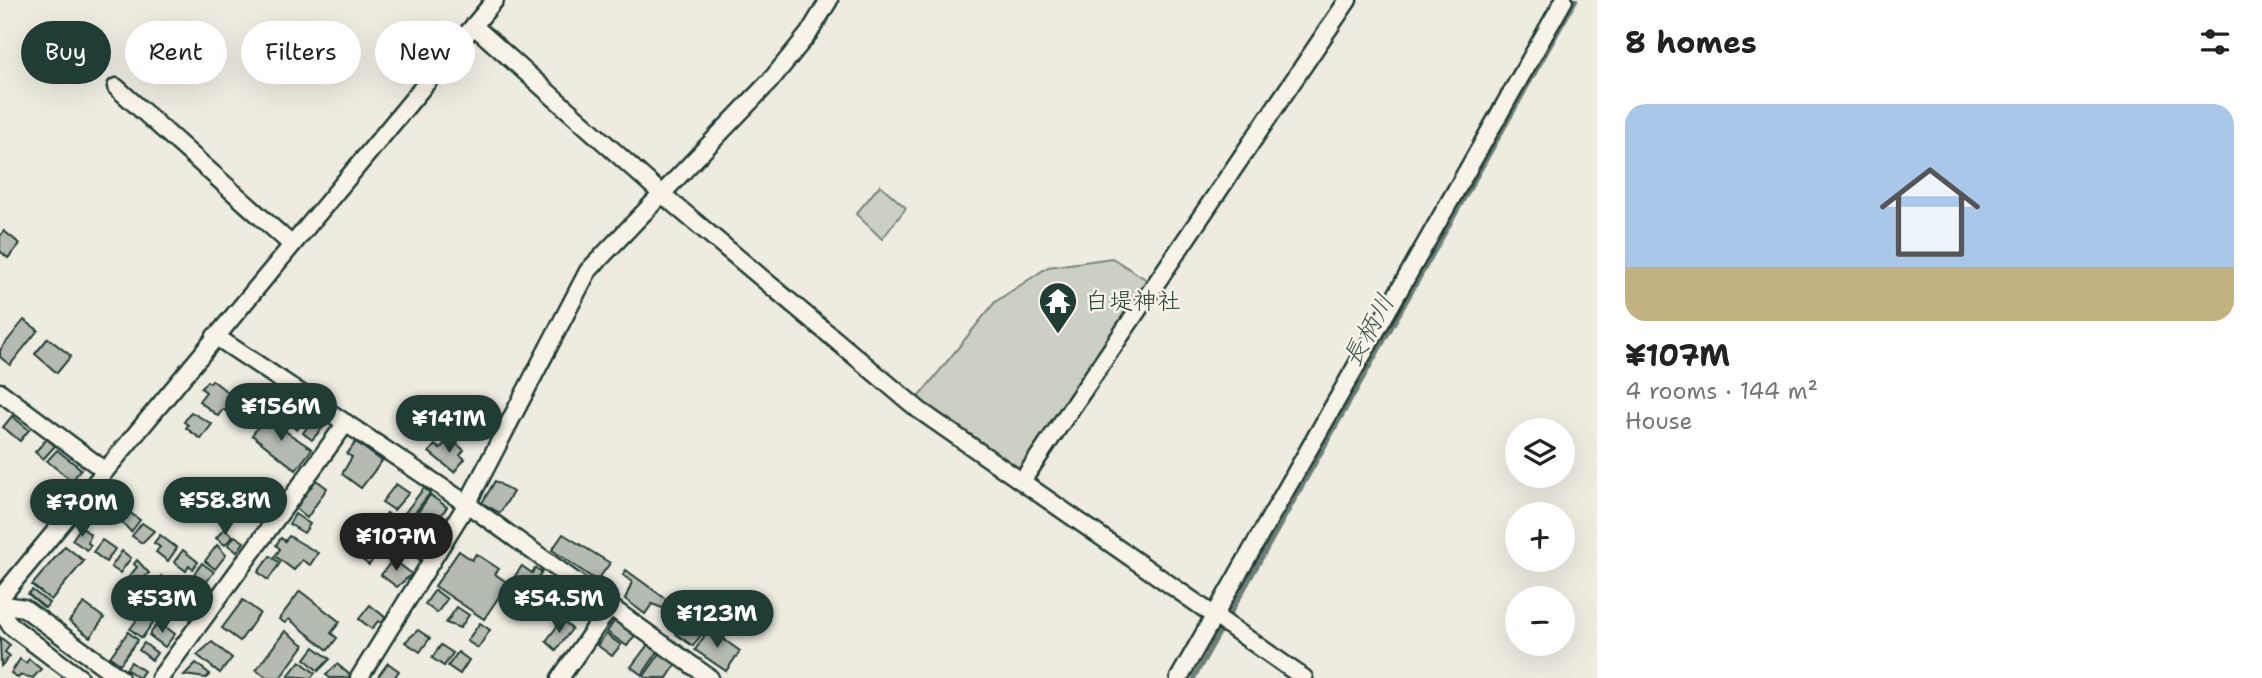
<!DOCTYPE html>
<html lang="en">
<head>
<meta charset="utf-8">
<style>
  body { margin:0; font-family:"Shantell Sans","Klee One",sans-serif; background:#f6f6f6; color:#222; height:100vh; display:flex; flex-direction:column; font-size:26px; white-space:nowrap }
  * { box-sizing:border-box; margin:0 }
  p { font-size:23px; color:#767676 }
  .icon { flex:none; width:38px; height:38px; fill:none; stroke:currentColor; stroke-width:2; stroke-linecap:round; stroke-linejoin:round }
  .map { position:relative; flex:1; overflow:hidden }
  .drawer { display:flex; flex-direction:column; background:#fff; width:665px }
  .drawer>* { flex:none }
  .top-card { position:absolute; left:21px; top:21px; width:665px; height:63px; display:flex; gap:14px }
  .controls { position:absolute; left:1505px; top:418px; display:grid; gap:14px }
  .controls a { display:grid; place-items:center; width:70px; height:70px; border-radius:50%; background:#fff; box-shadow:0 7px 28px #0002; font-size:35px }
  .price { position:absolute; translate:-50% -60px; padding:0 16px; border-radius:24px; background:#1f3d34; color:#fff; font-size:23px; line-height:46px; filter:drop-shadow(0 2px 4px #0008) }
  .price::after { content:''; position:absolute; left:50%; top:42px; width:21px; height:16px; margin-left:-10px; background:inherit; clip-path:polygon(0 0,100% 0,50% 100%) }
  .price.on { background:#222; color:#fff }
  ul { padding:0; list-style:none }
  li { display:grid; align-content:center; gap:14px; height:371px; padding:0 28px }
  li span { display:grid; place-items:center; height:217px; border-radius:21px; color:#555 }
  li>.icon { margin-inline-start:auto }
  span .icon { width:126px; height:126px; fill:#fffc; stroke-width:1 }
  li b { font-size:30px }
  h2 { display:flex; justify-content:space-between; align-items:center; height:84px; padding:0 28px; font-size:30px }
  .chip { padding:0 24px; border-radius:32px; background:#fff; box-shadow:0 7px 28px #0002; font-size:24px; line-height:63px }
  .chip.on { background:#1f3d34; color:#fff }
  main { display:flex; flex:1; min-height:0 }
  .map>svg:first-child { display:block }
  .green { fill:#cccfc4; stroke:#76867c; stroke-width:2 }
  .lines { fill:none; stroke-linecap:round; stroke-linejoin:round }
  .stream { stroke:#6c7e74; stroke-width:4.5 }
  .building { fill:#b5bbb0; stroke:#1f3d34; stroke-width:2 }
  .minor-casing { stroke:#1f3d34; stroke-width:21 }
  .minor { stroke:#f7f3e8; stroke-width:16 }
  .labels { text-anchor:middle; stroke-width:5; stroke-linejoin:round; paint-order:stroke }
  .poi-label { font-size:24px; fill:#1f3d34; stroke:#f7f3e8; text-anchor:start }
  .water-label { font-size:26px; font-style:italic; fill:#3f584f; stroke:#f7f3e8 }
</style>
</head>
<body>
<main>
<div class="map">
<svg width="1597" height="678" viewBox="0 0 1597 678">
  <rect width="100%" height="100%" fill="#eeece1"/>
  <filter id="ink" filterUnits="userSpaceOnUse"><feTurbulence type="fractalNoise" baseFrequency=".0143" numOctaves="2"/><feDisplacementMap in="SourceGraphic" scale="14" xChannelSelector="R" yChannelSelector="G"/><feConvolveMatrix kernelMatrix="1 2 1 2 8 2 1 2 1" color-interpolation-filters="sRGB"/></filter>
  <g filter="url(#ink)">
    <g class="green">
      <path d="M880,185L906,208L882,239L856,214Z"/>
      <path d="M1112,258L1155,285L1022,481L912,405L995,302L1048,267Z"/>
    </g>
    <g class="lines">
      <path class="stream" d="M1194,678L1576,0"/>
    </g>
    <g class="building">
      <path d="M4,231L20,244L8,258L0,251V236Z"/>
      <path d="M24,320L38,330L10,365L0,357V350Z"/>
      <path d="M48,338L71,356L57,373L35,354Z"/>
      <path d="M212,380L233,396L230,399L233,401L237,397L249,406L244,413L239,409L233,417L223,409L218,416L199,401L206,392L201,388L207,381L210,383Z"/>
      <path d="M274,389L283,396L271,411L263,404Z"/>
      <path d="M288,399L296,406L284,420L275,413Z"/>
      <path d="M301,408L306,417L297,430L289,424Z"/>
      <path d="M191,412L212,424L201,439L186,428L188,425L184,422Z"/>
      <path d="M261,415L312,449L296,470L252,435L258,427L254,425Z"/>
      <path d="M12,416L29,430L20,441L3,427Z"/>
      <path d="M317,420L324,426L312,440L303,433L310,423L313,425Z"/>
      <path d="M449,438L464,450L460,455L465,459L454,472L429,452L435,445L440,449Z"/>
      <path d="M47,439L55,446L43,459L35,452Z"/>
      <path d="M356,442L382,461L361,488L342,474L352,457L347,454Z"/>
      <path d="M57,450L81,469L72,481L47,461Z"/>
      <path d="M315,479L327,488L307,518L296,509Z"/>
      <path d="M495,481L513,492L500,513L482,503Z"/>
      <path d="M396,484L409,493L394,510L382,502Z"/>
      <path d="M424,488L430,493L407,523L401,518Z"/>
      <path d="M253,491L266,500L256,515L238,503L246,492L251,495Z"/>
      <path d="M100,495L116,507L109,516L92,506Z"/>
      <path d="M430,495L447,507L426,537L409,525Z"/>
      <path d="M126,510L140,520L131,532L119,519Z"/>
      <path d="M387,513L399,522L389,534L382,530L379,534L374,530Z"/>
      <path d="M295,514L310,524L304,533L289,524Z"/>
      <path d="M142,523L154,531L142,543L132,536Z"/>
      <path d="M401,524L417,536L412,542L406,538L397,545L389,539Z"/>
      <path d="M81,527L90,534L88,543L91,545L87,550L72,540Z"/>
      <path d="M224,529L233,536L225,545L216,538Z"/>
      <path d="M563,534L610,563L597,581L552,550Z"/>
      <path d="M160,535L177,548L168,561L156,552L160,547L154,543Z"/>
      <path d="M235,536L244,542L237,552L228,545Z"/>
      <path d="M289,536L318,553L310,565L302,560L294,570L275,556L280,549L276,545L281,538L285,541Z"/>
      <path d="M369,538L378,544L375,548L379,551L369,565L356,555Z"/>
      <path d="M421,538L433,548L422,563L411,551Z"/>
      <path d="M102,540L115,549L106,562L93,552Z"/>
      <path d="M217,545L226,555L215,569L205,561Z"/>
      <path d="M65,546L84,561L51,600L32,585Z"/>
      <path d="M183,550L198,562L193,569L189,566L186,571L174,562Z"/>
      <path d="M122,551L131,558L120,573L111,567Z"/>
      <path d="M459,551L472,560L476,554L499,569L495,574L508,583L484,619L435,586Z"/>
      <path d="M270,556L280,563L268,580L258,572Z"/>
      <path d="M393,559L412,574L397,587L381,575Z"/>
      <path d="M137,560L149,573L137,585L128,578L137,567L134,564Z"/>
      <path d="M202,563L214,572L204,585L193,576Z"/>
      <path d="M522,566L532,573L535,568L542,572L523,600L506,589Z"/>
      <path d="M626,570L670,602L665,609L652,604L645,614L625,599L632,582L623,575Z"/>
      <path d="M161,576L169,582L157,598L145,590L153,579L156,582Z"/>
      <path d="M173,585L190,597L178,613L161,601Z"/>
      <path d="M32,590L49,603L45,608L28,594Z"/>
      <path d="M435,590L447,599L437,613L425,604Z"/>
      <path d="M300,591L340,622L331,633L337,638L328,650L289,619L285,623L279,619Z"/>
      <path d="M243,600L260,613L240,641L222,628Z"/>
      <path d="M84,603L104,618L90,637L69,621Z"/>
      <path d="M370,605L386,618L382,623L378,621L372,629L359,619Z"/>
      <path d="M457,607L469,615L460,628L446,623Z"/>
      <path d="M142,613L154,621L142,638L130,629Z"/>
      <path d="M562,620L572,629L556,650L546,641Z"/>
      <path d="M615,620L635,635L627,646L607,632Z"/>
      <path d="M686,620L703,632L693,646L676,634Z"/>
      <path d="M159,622L175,634L165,647L149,635Z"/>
      <path d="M480,623L490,630L478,648L467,641Z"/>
      <path d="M709,629L740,651L726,671L695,650Z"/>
      <path d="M418,630L430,638L420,652L405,642Z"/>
      <path d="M285,631L304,645L280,678H268L256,670Z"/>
      <path d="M128,632L138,640L120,664L110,657Z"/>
      <path d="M606,634L621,645L612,656L597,645Z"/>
      <path d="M0,637L10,645L5,652L10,656L1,666Z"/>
      <path d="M212,642L232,658L220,673L197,655Z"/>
      <path d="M144,643L157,653L152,660L139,650Z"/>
      <path d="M649,643L659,650L642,675L631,667Z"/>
      <path d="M441,645L453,653L444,666L432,658Z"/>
      <path d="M314,647L330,659L318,671L305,659Z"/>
      <path d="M458,652L469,660L460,674L448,666Z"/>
      <path d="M661,652L675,662V666L667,678H646L644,676Z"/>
      <path d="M20,659L26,663L29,659L41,669L33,678L21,675L18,678L11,673Z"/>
      <path d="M300,661L315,673L311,678L288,676Z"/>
      <path d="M131,662L144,671L139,678L126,669Z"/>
      <path d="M196,663L210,674L206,678L184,675Z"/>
      <path d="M388,663L399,671L394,678H377Z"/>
      <path d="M337,664L350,675L348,678H330L326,675Z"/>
    </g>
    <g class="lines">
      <g class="minor-casing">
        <g id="minor">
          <path d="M474,26L663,195L919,410L1304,678"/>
          <path d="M116,87L292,245"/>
          <path d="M215,336L467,504L710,678"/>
          <path d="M0,392L104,470"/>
          <path d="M1022,481L1348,0"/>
          <path d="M0,598L495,0"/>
          <path d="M0,604L24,608L120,678"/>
          <path d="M0,610L11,626L80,678"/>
          <path d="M160,678L346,423"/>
          <path d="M359,678L467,504L588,271L770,81L809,33L829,0"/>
          <path d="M560,678L610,607"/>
          <path d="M1179,678L1564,0"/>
        </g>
      </g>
      <use href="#minor" class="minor"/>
    </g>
  </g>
  <defs>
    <g id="temple-pin" transform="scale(2.0125)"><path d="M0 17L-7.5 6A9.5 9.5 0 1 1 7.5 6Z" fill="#1f3d34" stroke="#f7f3e8"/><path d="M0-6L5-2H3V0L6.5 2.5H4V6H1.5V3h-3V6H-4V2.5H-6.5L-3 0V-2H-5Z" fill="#fff"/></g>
  </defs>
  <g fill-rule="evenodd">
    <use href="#temple-pin" x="1058" y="301"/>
  </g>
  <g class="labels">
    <g class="poi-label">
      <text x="1085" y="309">白堤神社</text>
    </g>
    <g class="water-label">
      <text transform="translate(1368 330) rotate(-61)" y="9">長柄川</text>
    </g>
  </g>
</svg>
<div class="controls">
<a><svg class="icon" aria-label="layers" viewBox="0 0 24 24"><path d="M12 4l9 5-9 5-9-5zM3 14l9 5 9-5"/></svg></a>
<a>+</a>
<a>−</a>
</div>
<b class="price" style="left:281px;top:443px">¥156M</b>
<b class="price" style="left:449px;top:455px">¥141M</b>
<b class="price" style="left:225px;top:537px">¥58.8M</b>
<b class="price" style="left:82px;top:539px">¥70M</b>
<b class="price on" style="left:396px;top:573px">¥107M</b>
<b class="price" style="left:162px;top:635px">¥53M</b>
<b class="price" style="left:559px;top:635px">¥54.5M</b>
<b class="price" style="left:717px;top:650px">¥123M</b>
<div class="top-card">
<a class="chip on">Buy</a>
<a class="chip">Rent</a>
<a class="chip">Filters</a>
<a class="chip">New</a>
</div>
</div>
<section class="drawer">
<h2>8 homes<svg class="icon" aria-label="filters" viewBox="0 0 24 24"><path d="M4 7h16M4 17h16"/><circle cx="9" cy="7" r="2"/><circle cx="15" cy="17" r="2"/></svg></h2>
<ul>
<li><span style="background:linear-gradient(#a9c7e8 75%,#c2b280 0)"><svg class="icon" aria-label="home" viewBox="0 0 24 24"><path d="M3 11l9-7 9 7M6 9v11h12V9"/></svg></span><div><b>¥107M</b><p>4 rooms · 144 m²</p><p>House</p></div></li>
</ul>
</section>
</main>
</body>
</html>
